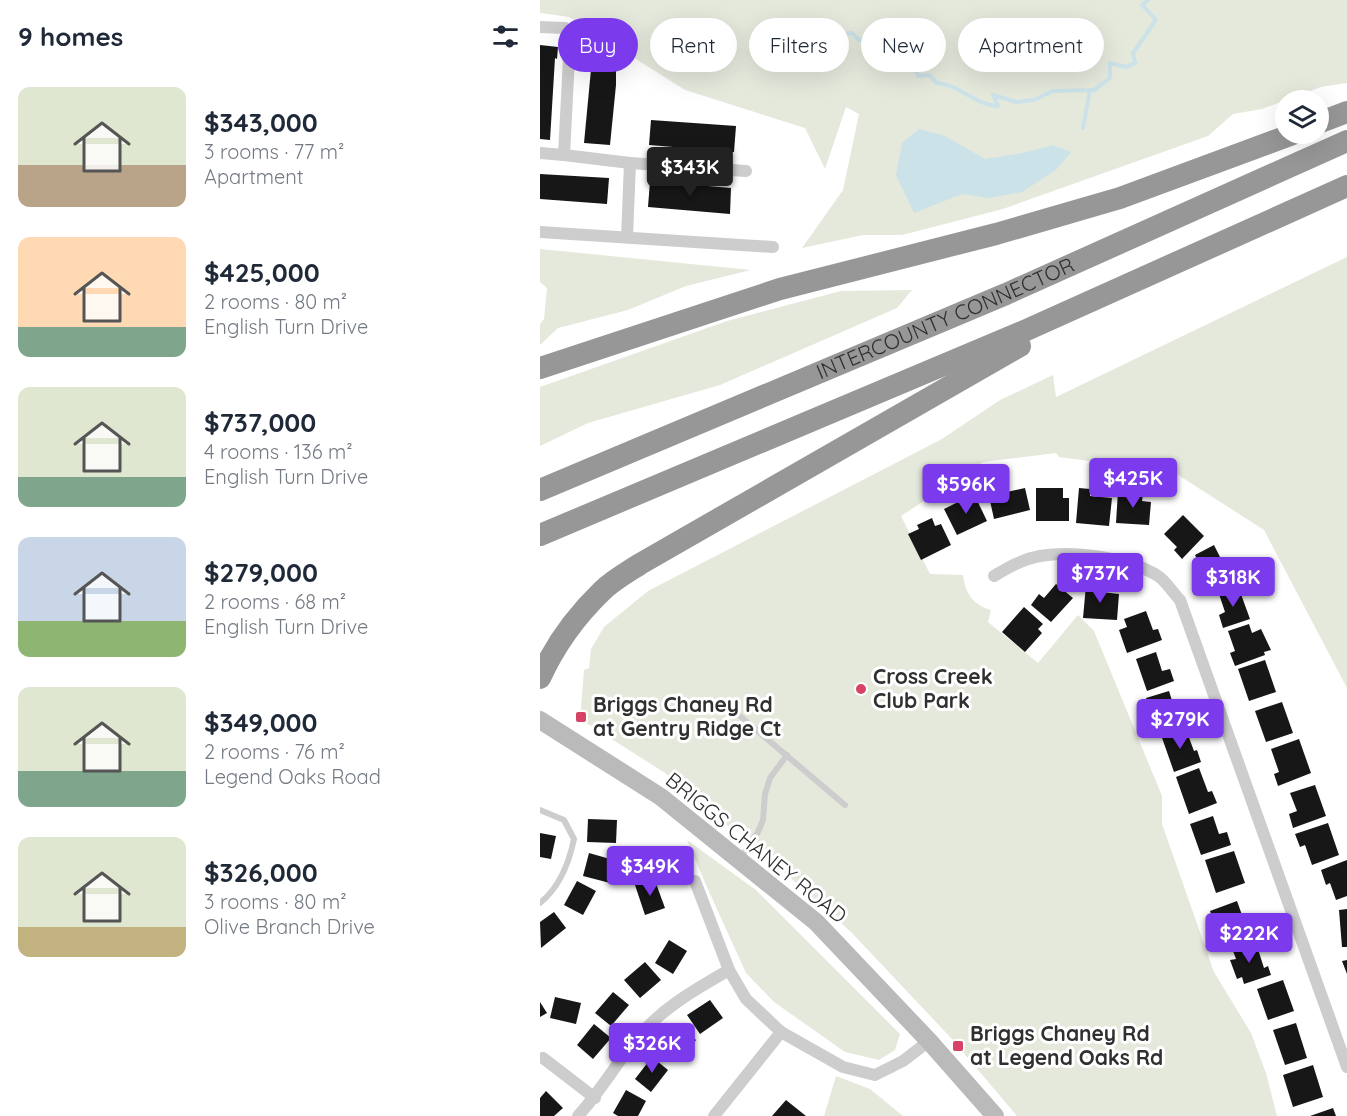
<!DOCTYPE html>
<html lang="en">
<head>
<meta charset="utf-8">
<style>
  body { margin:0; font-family:Quicksand,sans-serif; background:#f2f2f3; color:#1f2937; height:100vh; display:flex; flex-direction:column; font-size:22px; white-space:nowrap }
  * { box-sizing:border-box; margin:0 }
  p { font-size:20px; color:#747a83 }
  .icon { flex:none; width:33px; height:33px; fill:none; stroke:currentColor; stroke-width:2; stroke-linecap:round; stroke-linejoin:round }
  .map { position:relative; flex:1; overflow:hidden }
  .drawer { display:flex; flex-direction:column; background:#fff; width:540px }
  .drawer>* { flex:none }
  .top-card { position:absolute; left:18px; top:18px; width:570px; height:54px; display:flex; gap:12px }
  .fabs { position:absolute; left:735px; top:90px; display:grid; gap:12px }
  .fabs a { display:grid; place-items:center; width:54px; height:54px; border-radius:50%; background:#fff; box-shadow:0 6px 24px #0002; font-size:30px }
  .price { position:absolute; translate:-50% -51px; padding:0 14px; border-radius:6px; background:#7c3aed; color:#fff; font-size:20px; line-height:39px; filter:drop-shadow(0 2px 3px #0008) }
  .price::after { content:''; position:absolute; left:50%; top:36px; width:18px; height:14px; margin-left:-9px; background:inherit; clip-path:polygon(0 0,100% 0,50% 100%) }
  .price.current { background:#222; color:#fff }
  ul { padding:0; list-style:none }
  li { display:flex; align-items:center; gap:18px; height:150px; padding:0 18px }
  li span { display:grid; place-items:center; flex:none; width:168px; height:120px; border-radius:12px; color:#555 }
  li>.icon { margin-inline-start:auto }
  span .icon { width:72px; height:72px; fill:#fffc; stroke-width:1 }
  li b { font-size:26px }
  h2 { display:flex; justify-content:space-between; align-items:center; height:72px; padding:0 18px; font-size:26px }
  .chip { padding:0 21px; border-radius:27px; background:#fff; box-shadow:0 6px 24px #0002; font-size:21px; line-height:54px }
  .chip.current { background:#7c3aed; color:#fff }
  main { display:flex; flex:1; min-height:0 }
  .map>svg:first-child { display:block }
  .green { fill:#e5e9dc }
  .water { fill:#cae2e8 }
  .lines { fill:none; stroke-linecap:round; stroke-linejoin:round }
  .stream { stroke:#cae2e8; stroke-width:4 }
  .building { fill:#171717 }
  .service { stroke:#cdcdcd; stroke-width:6 }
  .minor { stroke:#cdcdcd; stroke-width:12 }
  .secondary { stroke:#bababa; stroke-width:18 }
  .motorway { stroke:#979797; stroke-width:22 }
  .poi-dot { fill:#d74267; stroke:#fff; stroke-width:2 }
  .labels { text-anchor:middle; stroke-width:6; stroke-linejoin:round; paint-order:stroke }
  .street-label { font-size:21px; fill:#303030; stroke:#fff }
  .poi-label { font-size:21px; font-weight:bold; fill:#303030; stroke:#fff; text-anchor:start }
</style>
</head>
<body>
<main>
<section class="drawer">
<h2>9 homes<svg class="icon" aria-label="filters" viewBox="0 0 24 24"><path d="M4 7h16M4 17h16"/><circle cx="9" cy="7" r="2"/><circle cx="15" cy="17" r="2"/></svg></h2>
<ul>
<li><span style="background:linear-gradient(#dfe7d0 65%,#b9a48a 0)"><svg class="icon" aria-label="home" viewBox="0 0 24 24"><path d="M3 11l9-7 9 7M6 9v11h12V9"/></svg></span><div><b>$343,000</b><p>3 rooms · 77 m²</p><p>Apartment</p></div></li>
<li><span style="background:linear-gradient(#ffd9b3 75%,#7fa58c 0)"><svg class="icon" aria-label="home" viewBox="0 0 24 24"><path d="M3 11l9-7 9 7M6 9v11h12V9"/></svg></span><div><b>$425,000</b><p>2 rooms · 80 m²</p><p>English Turn Drive</p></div></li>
<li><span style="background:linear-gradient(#dfe7d0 75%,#7fa58c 0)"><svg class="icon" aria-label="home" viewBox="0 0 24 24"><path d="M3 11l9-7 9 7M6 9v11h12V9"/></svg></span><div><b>$737,000</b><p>4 rooms · 136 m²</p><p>English Turn Drive</p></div></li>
<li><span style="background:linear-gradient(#c9d6e8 70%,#8fb573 0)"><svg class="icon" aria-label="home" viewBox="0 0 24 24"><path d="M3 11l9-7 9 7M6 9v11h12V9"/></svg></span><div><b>$279,000</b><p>2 rooms · 68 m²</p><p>English Turn Drive</p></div></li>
<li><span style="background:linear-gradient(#dfe7d0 70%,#7fa58c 0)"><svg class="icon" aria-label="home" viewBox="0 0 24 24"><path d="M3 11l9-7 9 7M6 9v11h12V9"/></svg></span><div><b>$349,000</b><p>2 rooms · 76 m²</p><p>Legend Oaks Road</p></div></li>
<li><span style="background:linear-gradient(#dfe7d0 75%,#c2b280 0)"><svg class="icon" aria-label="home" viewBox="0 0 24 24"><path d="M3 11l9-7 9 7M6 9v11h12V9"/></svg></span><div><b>$326,000</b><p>3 rooms · 80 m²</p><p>Olive Branch Drive</p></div></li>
</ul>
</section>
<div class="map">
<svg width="807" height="1116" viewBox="0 0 807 1116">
  <rect width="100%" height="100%" fill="#fff"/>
  <g class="green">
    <path d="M0,0H807V83L781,87L722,109L693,114L668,136L463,209L362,235H323L262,248L303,190L319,114L306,107L285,169L265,128L145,90L29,17L0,13Z"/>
    <path d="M0,249L211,270L146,286L88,310L18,328L0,345V324L4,319L7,288L0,282Z"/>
    <path d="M807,257V688L724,530L635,473L519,457L516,453L443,462L361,516L390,574L423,575C425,593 433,605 451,610L448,622L498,663L538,615L554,631L622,796V824L674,972L711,1033L726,1073L737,1116H477L411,1038L311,932L234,863L229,852L196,826L192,830L125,773L40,719L44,670L49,668L51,649L64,627L108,591L402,439L460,400L513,375L516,397Z"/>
    <path d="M372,290L357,308L180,385L48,423L0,446V387L187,321L301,291Z"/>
    <path d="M147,840L216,890L360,1034L355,1050L339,1060L305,1052L234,1002L206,973L166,885Z"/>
    <path d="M296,1076L330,1089L363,1116H284Z"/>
  </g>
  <path class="water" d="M379,129L405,136L445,159L483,153L513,145L531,152L516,170L482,192L449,198L422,194L374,213L356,175L362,143Z"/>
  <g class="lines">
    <g class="stream">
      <path d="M284,48L294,43L303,44L304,34L312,33L319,40L336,36H369L374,46L372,63L378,76L389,75L397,83C420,85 435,105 458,106L453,95L476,102L494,100L513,91L554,90L570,78V63L586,67L595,63L593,53L616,20L602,5L608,0"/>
      <path d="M543,128L550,90"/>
    </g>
  </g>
  <g class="building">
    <path d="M0,45L18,47L17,59L15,58L10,140L0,139Z"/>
    <path d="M52,59L76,61V85L70,145L44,143Z"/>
    <path d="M111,120L196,126L194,152L109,145Z"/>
    <path d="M0,174L69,178L67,204L0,199Z"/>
    <path d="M110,181L191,188L190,214L108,207Z"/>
    <path d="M485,488L490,510L454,519L449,496Z"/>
    <path d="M496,488H523V498H529V521H496Z"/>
    <path d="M539,488L550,489V496L572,498L569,526L536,523Z"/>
    <path d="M578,491L603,493L602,501L611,502L609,525L576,523Z"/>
    <path d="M434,494L447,521L417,535L404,509Z"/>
    <path d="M643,515L664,536L642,559L634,550L637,547L624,534Z"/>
    <path d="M392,518L395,526L401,524L411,545L381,560L368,534L379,529L377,525Z"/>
    <path d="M674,545L691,579L672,589L655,555Z"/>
    <path d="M516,584L533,598L511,622L491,605L499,594L504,598Z"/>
    <path d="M546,585L561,586V592L579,594L577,620L543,618Z"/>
    <path d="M698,586L710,619L683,628L679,615L685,612L679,594Z"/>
    <path d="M484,607L503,624L498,629L502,633L485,652L462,632Z"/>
    <path d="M606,611L613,630L618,629L622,640L587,653L579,630L587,627L584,619Z"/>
    <path d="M709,624L712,633L721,629L731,650L724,652L725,655L695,666L690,653L695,651L688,631Z"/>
    <path d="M616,652L622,671L630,669L634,681L607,691L596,659Z"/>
    <path d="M725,660L736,692L709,701L698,669Z"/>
    <path d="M629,691L635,710L644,707L648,720L616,730L606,698Z"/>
    <path d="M742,702L753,733L726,742L715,711Z"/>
    <path d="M645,727L654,751L657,750L661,762L634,772L621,735Z"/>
    <path d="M759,739L771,773L738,786L734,774L739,772L731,749Z"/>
    <path d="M659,768L668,792L672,791L677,803L649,814L636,777Z"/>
    <path d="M775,785L786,816L753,828L749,814L757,811L750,793Z"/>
    <path d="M673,816L679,834L687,832L691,845L661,855L650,824Z"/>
    <path d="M48,819L77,820L76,843L47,842Z"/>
    <path d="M788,823L799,855L772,865L765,845L760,847L755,834Z"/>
    <path d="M0,833L16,836L11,859L0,857Z"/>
    <path d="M694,851L705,883L676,893L665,860Z"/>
    <path d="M49,853L77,861L70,883L43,876Z"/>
    <path d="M807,860V896L796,900L790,883L786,885L781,870Z"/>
    <path d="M114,878L125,908L105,915L95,885Z"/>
    <path d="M37,881L56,891L43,915L24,905Z"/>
    <path d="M697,901L702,915L698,916L704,933L681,942L670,911Z"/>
    <path d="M807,909V947H802L799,910Z"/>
    <path d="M14,912L26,928L1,948L0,922Z"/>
    <path d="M129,940L147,951L133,974L115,963Z"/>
    <path d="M716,943L724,968L728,966L731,975L704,984L702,977L697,979L690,960L696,959L693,951Z"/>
    <path d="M807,960V974L802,961Z"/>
    <path d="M105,962L121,980L100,998L84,980Z"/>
    <path d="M743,980L754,1011L728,1020L717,989Z"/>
    <path d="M73,992L89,1005L71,1026L55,1013Z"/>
    <path d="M15,997L41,1003L36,1024L10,1018Z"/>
    <path d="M170,1000L183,1018L160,1034L147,1015Z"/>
    <path d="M0,1002L7,1013L0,1017Z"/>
    <path d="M756,1023L767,1058L745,1065L733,1030Z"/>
    <path d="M54,1024L71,1038L53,1059L37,1045Z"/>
    <path d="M139,1026L156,1040L139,1061L121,1047Z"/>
    <path d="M112,1057L128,1070L111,1092L95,1079Z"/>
    <path d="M773,1065L783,1097L753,1107L743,1075Z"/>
    <path d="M86,1090L106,1101L98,1116H78L73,1113Z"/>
    <path d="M6,1091L23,1108L14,1116H0V1098Z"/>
    <path d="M246,1100L266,1116H232Z"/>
    <path d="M793,1108L796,1116H770Z"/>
  </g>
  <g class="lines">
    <g class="service">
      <path d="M194,711L305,805"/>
      <path d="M0,810L24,820L34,839C29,863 20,887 0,903"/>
      <path d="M201,857L218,832L223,820L225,794L230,778L247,755"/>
    </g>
    <g class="minor">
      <path d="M0,27L25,28L30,38L24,155L0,153"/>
      <path d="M24,155L90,163L206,171"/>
      <path d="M0,232L233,247"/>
      <path d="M87,237L90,163"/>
      <path d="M454,576C469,567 483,559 500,556C533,550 590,558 618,576C626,581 633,593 640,600L807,1067"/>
      <path d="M155,881L189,970L206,999L241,1032L303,1067L335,1075L363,1061L389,1041"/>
      <path d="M3,1058L55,1098"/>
      <path d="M38,1116C59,1093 74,1067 94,1042C119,1010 154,990 189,970"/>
      <path d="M174,1116L241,1032"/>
    </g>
    <path class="secondary" d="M0,720L121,797L276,922L389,1041L455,1116"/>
    <g class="motorway">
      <path d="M778,123L807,112"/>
      <path d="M0,368L240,289L456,234L580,198L753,134"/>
      <path id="s1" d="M0,490L466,294L807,141"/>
      <path d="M0,535L482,332L807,186"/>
      <path d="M0,678C15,645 36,616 62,591C73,580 88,572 100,564L480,346"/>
    </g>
  </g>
  <g class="poi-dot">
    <circle cx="321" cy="689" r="6"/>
    <rect x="35" y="711" width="12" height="12" rx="3"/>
    <rect x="412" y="1040" width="12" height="12" rx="3"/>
  </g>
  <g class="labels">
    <g class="street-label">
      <text dy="7" stroke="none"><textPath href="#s1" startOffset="440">INTERCOUNTY CONNECTOR</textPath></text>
      <text transform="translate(216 848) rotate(39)" y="7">BRIGGS CHANEY ROAD</text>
    </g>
    <g class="poi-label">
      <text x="333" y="684">Cross Creek<tspan x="333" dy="24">Club Park</tspan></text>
      <text x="53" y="712">Briggs Chaney Rd<tspan x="53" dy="24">at Gentry Ridge Ct</tspan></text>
      <text x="430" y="1041">Briggs Chaney Rd<tspan x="430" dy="24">at Legend Oaks Rd</tspan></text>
    </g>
  </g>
</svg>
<div class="fabs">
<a><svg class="icon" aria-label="layers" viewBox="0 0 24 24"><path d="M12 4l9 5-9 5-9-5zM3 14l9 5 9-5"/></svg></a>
</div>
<b class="price current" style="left:150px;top:198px">$343K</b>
<b class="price" style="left:593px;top:509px">$425K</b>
<b class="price" style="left:426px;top:515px">$596K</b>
<b class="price" style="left:560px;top:604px">$737K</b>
<b class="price" style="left:693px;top:608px">$318K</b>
<b class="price" style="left:640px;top:750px">$279K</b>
<b class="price" style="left:110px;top:897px">$349K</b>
<b class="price" style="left:709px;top:964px">$222K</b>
<b class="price" style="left:112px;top:1074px">$326K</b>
<div class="top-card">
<a class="chip current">Buy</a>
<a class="chip">Rent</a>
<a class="chip">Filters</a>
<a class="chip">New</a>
<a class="chip">Apartment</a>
</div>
</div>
</main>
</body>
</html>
